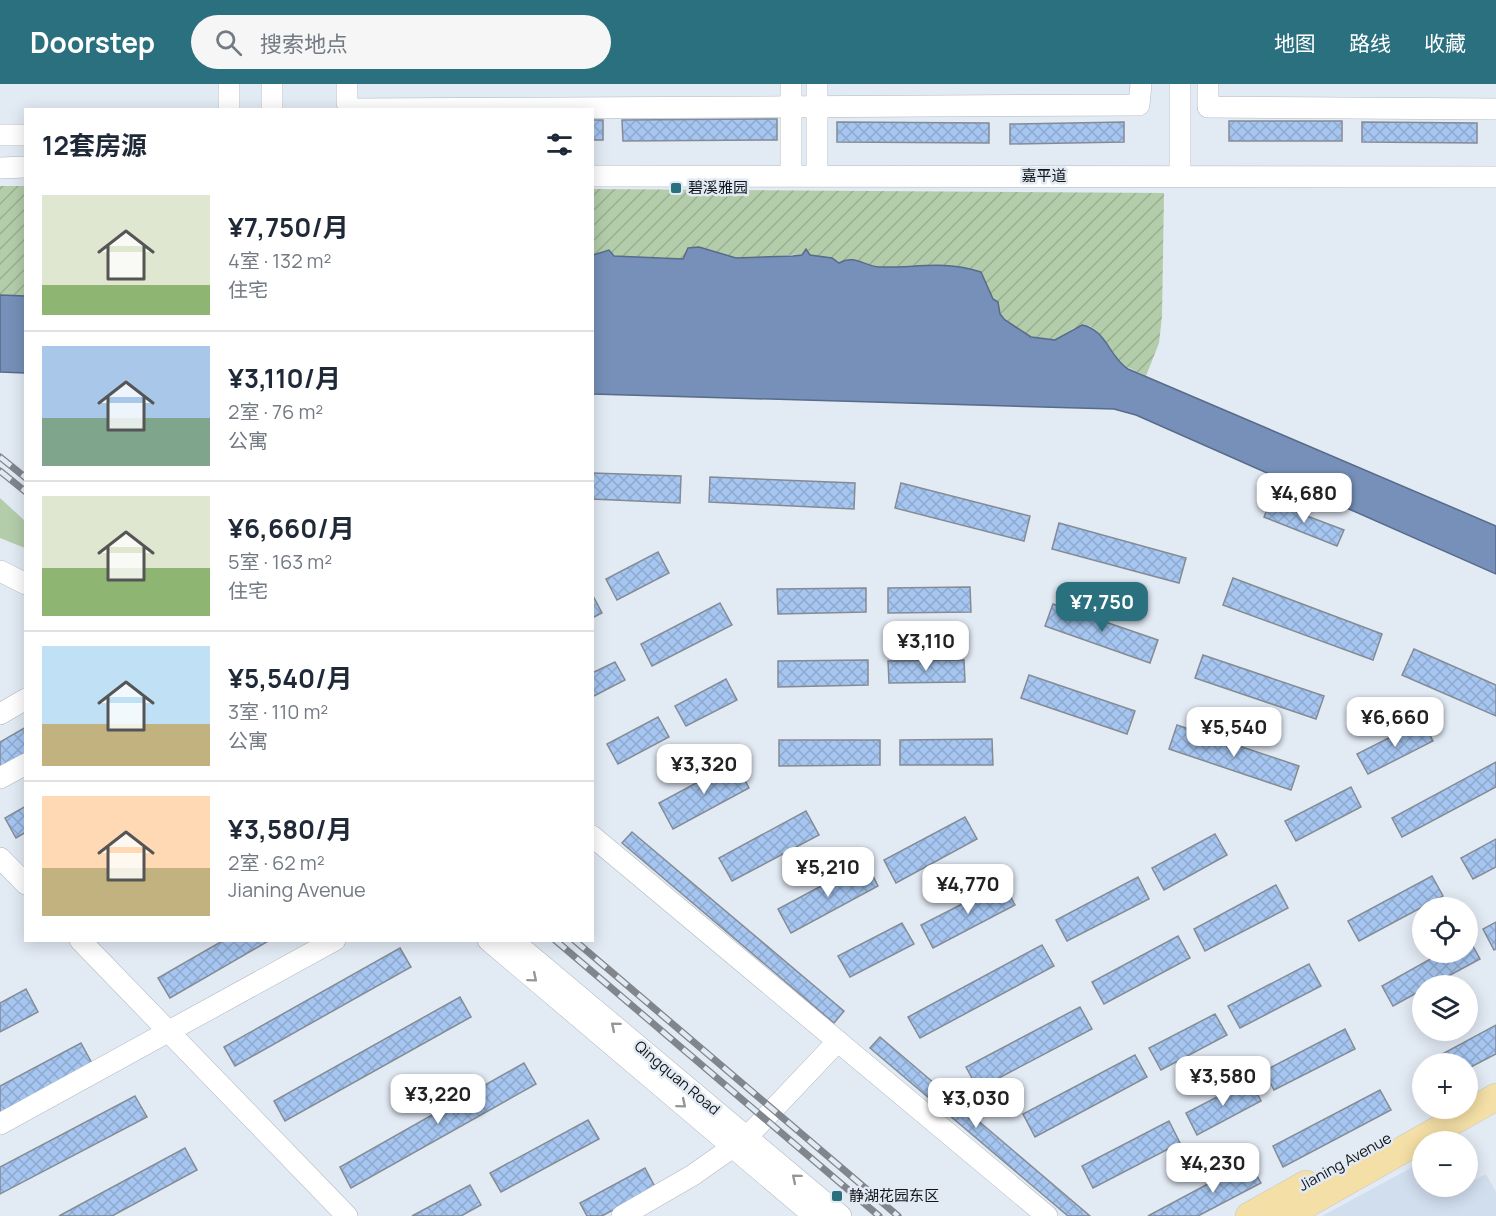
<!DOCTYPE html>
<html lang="zh">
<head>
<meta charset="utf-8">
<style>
  body { margin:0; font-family:Manrope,"Noto Sans SC",sans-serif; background:#f6f6f7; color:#1f2937; height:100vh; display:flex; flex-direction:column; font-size:22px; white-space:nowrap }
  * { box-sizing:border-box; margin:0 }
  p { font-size:20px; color:#747a83 }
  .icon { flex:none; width:33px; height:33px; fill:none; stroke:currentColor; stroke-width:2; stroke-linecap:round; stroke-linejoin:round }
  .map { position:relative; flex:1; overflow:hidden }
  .panel { position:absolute; left:24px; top:24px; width:570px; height:834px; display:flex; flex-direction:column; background:#fff; border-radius:0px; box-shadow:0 3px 15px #0003 }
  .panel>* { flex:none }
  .controls { position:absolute; left:1412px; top:813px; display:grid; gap:12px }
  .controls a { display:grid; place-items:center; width:66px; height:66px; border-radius:50%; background:#fff; box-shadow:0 3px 15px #0003; font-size:30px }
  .price { position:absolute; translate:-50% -51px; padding:0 14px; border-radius:12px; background:#fff; color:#222; font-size:20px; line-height:39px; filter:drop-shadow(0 2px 3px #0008) }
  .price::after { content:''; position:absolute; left:50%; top:36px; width:18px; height:14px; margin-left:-9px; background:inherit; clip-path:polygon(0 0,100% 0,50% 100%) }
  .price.selected { background:#2b707f; color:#fff }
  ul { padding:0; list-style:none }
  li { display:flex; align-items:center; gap:18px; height:150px; padding:0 18px }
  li+li { border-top:2px solid #e0e1e3 }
  li span { display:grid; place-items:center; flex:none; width:168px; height:120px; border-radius:0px; color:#555 }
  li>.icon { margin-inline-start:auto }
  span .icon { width:72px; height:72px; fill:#fffc; stroke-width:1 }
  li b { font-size:26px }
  h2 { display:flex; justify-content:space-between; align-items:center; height:72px; padding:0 18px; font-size:26px }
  header { display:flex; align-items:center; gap:36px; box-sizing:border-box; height:84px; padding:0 30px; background:#2b707f; color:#fff }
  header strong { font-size:28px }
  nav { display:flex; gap:33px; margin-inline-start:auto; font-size:21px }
  .search { width:420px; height:54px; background:#f6f6f7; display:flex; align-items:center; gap:15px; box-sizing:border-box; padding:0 21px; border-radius:33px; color:#747a83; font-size:22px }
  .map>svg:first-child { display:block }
  .built { fill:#d1deee }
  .park { fill:#b3cdaa }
  .garden { fill:url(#garden-furrows) }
  .water { fill:#7690b9; stroke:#586b89; stroke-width:1.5 }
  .building { fill:url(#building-cross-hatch); stroke:#848b94; stroke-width:1.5 }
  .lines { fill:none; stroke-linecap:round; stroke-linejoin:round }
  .minor-casing { stroke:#b1b8c2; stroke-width:22 }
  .major-casing { stroke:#c6c7c8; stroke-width:28 }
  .minor { stroke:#fff; stroke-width:21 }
  .major { stroke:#f4dfa6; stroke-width:27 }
  .rail-casing { stroke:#81868d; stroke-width:7 }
  .rail { stroke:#e2eaf4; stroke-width:4.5; stroke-dasharray:14; stroke-linecap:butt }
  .oneway { stroke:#949697 }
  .poi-dot { fill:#2b707f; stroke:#e2eaf4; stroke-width:2 }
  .labels { text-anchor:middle; stroke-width:5; stroke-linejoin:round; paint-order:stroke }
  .street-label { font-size:15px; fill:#121518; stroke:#e2eaf4 }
  .poi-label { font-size:15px; fill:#121518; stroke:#e2eaf4; text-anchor:start }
</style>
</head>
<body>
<header>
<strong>Doorstep</strong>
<div class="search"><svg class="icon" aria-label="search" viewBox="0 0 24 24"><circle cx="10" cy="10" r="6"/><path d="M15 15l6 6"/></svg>搜索地点</div>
<nav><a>地图</a><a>路线</a><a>收藏</a></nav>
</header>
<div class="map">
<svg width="1496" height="1132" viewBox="0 0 1496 1132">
  <defs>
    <pattern id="garden-furrows" width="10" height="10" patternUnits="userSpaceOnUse" patternTransform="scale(1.5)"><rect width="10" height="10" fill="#b3cdaa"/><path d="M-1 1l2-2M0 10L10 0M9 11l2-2" fill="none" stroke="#99af92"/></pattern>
    <pattern id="building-cross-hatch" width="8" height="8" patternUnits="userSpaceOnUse" patternTransform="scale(1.5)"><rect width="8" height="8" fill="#a6c6f1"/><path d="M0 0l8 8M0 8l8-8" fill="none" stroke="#8ea9ce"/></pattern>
  </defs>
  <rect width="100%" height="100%" fill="#e2eaf4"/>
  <path class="built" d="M1422,1078V1102H1467V1088L1473,1097L1486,1090L1496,1108V1132H1322Z"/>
  <path class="park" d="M0,414L25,437V464L0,454Z"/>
  <g class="garden">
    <path d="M0,102H25V212L0,211Z"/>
    <path d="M593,105L1164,109L1162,232L1159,259L1146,292L1117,278L1114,269L1096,246L1090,242L1074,244L1055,256L1031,253L1017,246L1000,230L981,188C943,176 916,183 879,183C865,182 853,170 839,180C811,162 770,176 738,174C720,172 707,162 688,164L683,175L614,172L608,167L593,171Z"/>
  </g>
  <g class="water">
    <path d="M699,163L736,174L793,172L802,171L806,165L810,171L832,174L839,179C854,170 864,182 879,183C917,184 942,176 981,188L993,215L998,218L1000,230L1005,236L1031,253L1055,256L1082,241C1107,246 1109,273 1128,285L1496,442V490L1136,331L1114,325L593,310V171L609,166L614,172L683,175L688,164Z"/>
    <path d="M0,211L25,212V289L0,288Z"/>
  </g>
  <g class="building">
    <path d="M777,35V56L623,57L622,36Z"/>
    <rect x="592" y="36" width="11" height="20"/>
    <rect x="1229" y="37" width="113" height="20"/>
    <path d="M837,38L989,39V59L837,58Z"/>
    <path d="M1124,38V58L1010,60V40Z"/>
    <path d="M1362,38L1477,39V59L1362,58Z"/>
    <path d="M592,389L681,392L680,419L592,415Z"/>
    <path d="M710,393L855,399L854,425L709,418Z"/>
    <path d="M901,399L1030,432L1024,457L895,424Z"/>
    <path d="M1270,418L1344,446L1337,462L1264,433Z"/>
    <path d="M1059,439L1186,474L1179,499L1052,465Z"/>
    <path d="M658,468L669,489L617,516L606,495Z"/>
    <path d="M1233,494L1382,550L1373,576L1223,521Z"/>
    <path d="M970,503L971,528L888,529V504Z"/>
    <path d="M866,504V528L778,530L777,505Z"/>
    <path d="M592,510L602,529L592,534Z"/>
    <path d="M720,519L732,541L652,582L641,560Z"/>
    <path d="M1053,520L1158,556L1150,579L1045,542Z"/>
    <path d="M1414,565L1496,601V632L1402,591Z"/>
    <path d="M1203,571L1324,612L1316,635L1195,594Z"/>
    <path d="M868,576V601L778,603V577Z"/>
    <path d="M964,576L965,598L889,599L888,577Z"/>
    <path d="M615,578L625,596L592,613V589Z"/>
    <path d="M1029,591L1135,627L1127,650L1021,614Z"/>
    <path d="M726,595L737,616L686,642L675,622Z"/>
    <path d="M658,633L669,653L618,680L607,660Z"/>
    <path d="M1422,637L1433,657L1368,690L1357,670Z"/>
    <path d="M1177,641L1299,682L1291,706L1169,665Z"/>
    <path d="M26,643V670L0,684V658Z"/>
    <path d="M992,655L993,681H900V656Z"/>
    <path d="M779,656H880V681L779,682Z"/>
    <path d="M735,678L749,704L673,745L659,719Z"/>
    <path d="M1496,678V703L1402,753L1392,734Z"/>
    <path d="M1351,703L1361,723L1296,757L1285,737Z"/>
    <path d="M26,722V748L16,754L5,734Z"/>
    <path d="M806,727L819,751L732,797L719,774Z"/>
    <path d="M965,733L977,755L896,799L884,776Z"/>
    <path d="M632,748L844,927L834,939L622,759Z"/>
    <path d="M1215,750L1227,771L1164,806L1152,784Z"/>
    <path d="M1496,755V783L1473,795L1461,774Z"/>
    <path d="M866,778L878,802L791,849L778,825Z"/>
    <path d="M1432,792L1443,812L1359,857L1348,837Z"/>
    <path d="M1138,793L1149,815L1067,857L1056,836Z"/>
    <path d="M1003,799L1015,821L933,864L921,841Z"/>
    <path d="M1276,801L1288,824L1205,867L1194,845Z"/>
    <path d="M1496,838V865L1494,866L1483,845Z"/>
    <path d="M902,839L914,860L850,893L838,872Z"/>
    <path d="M1178,852L1190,874L1104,920L1092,898Z"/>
    <path d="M1469,855L1480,875L1430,902H1422V906L1393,922L1382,902L1443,868H1467Z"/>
    <path d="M224,856H270L170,914L158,894Z"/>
    <path d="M1042,861L1054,882L920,954L908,933Z"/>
    <path d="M400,864L411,883L235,982L224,963Z"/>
    <path d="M1309,880L1321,902L1240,944L1228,922Z"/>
    <path d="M26,905L38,928L0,948V919Z"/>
    <path d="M460,913L471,933L285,1037L274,1017Z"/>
    <path d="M1080,923L1092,945L978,1005L966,983Z"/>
    <path d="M1215,930L1227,951L1161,986L1149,964Z"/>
    <path d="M1496,941V970L1467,985V980H1424Z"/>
    <path d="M1345,945L1355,965L1274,1006L1264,987Z"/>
    <path d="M880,953L1090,1132H1068L870,964Z"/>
    <path d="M81,959L94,983L0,1034V1002Z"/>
    <path d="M1135,971L1147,993L1035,1053L1023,1030Z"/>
    <path d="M524,979L536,1000L351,1104L340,1083Z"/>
    <path d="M1250,996L1261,1017L1197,1051L1186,1029Z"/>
    <path d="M1380,1006L1391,1026L1283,1083L1273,1062Z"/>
    <path d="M135,1012L147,1033L0,1110V1083Z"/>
    <path d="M588,1036L599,1055L501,1108L490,1089Z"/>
    <path d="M1169,1037L1180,1059L1093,1104L1082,1082Z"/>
    <path d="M185,1064L197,1086L112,1132H59Z"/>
    <path d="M1249,1078L1261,1099L1198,1132H1148Z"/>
    <path d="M645,1084L655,1103L602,1132H587L580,1119Z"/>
    <path d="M470,1101L481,1121L461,1132H412Z"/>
  </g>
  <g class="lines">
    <g class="minor-casing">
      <g id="minor">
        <path d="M229,0V26"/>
        <path d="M347,0V19L351,25L1139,21L1141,0"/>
        <path d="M817,0V91"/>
        <path d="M1180,0V92"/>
        <path d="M1208,0V23L1496,25"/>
        <path d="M272,26V0"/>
        <path d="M0,51H26"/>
        <path d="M0,84L26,83"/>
        <path d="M791,91V0"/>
        <path d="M592,92L1496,93"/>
        <path d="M0,487L26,500"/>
        <path d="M0,630L26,615"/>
        <path d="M0,694L26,680"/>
        <path d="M592,752L1047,1132"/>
        <path d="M0,774L26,800"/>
        <path d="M80,856L347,1132"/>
        <path d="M488,856L814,1132"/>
        <path d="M512,856L841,1132"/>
        <path d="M0,1040L335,856"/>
        <path d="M622,1132L693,1091L747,1053L838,957"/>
      </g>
    </g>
    <g class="major-casing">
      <g id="major">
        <path d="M1249,1132L1306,1100"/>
        <path d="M1286,1132L1496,1013"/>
      </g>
    </g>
    <use href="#minor" class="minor"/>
    <use href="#major" class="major"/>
    <g class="rail-casing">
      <g id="rail">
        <path d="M0,373L26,394"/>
        <path d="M0,387L26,408"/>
        <path d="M555,856L879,1132"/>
        <path d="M574,856L898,1132"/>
      </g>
    </g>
    <use href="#rail" class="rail"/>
  </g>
  <defs><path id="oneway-chevron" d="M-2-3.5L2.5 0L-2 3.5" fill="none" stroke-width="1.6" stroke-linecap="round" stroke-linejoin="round" transform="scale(1.5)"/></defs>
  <g class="oneway">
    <use href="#oneway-chevron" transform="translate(533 894) rotate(40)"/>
    <use href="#oneway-chevron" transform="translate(615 942) rotate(-140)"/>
    <use href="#oneway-chevron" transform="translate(682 1020) rotate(40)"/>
    <use href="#oneway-chevron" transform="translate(796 1094) rotate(-140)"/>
  </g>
  <g class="poi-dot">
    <rect x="670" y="98" width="12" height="12" rx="3"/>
    <rect x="831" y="1106" width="12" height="12" rx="3"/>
  </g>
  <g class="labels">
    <g class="street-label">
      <text x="1044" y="97">嘉平道</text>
      <text transform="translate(677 994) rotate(40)" y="5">Qingquan Road</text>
      <text transform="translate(1345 1078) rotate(-29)" y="5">Jianing Avenue</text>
    </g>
    <g class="poi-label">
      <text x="688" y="109">碧溪雅园</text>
      <text x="849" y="1117">静湖花园东区</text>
    </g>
  </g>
</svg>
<div class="controls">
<a><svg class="icon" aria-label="locate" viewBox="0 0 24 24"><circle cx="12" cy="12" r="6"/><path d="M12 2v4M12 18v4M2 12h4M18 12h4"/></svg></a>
<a><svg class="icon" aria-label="layers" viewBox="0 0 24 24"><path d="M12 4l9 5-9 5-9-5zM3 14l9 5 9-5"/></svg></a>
<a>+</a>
<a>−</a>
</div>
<b class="price" style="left:1304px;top:440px">¥4,680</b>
<b class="price selected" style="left:1102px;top:549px">¥7,750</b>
<b class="price" style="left:926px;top:588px">¥3,110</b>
<b class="price" style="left:1395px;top:664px">¥6,660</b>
<b class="price" style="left:1234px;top:674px">¥5,540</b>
<b class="price" style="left:704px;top:711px">¥3,320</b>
<b class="price" style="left:828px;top:814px">¥5,210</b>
<b class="price" style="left:968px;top:831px">¥4,770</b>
<b class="price" style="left:1223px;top:1023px">¥3,580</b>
<b class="price" style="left:438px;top:1041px">¥3,220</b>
<b class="price" style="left:976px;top:1045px">¥3,030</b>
<b class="price" style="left:1213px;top:1110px">¥4,230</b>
<section class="panel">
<h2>12套房源<svg class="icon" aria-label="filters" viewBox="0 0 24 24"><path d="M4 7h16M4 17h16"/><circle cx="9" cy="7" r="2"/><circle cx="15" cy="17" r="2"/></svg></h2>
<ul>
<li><span style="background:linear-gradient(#dfe7d0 75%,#8fb573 0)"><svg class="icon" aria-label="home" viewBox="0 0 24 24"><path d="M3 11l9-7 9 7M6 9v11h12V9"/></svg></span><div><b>¥7,750/月</b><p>4室 · 132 m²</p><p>住宅</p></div></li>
<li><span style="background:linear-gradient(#a9c7e8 60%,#7fa58c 0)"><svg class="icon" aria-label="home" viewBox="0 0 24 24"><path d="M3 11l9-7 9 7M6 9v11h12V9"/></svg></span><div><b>¥3,110/月</b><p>2室 · 76 m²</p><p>公寓</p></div></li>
<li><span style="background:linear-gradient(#dfe7d0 60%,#8fb573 0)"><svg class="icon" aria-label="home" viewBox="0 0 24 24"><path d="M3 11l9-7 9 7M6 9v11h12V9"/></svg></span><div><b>¥6,660/月</b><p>5室 · 163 m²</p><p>住宅</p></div></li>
<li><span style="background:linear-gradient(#bfe0f5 65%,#c2b280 0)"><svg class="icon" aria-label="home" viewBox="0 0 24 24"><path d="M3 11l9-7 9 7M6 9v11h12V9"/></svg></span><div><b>¥5,540/月</b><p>3室 · 110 m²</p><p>公寓</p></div></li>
<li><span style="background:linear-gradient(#ffd9b3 60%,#c2b280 0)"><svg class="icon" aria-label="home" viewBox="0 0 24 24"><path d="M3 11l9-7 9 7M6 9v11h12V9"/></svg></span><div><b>¥3,580/月</b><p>2室 · 62 m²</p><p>Jianing Avenue</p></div></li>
</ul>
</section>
</div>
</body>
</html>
